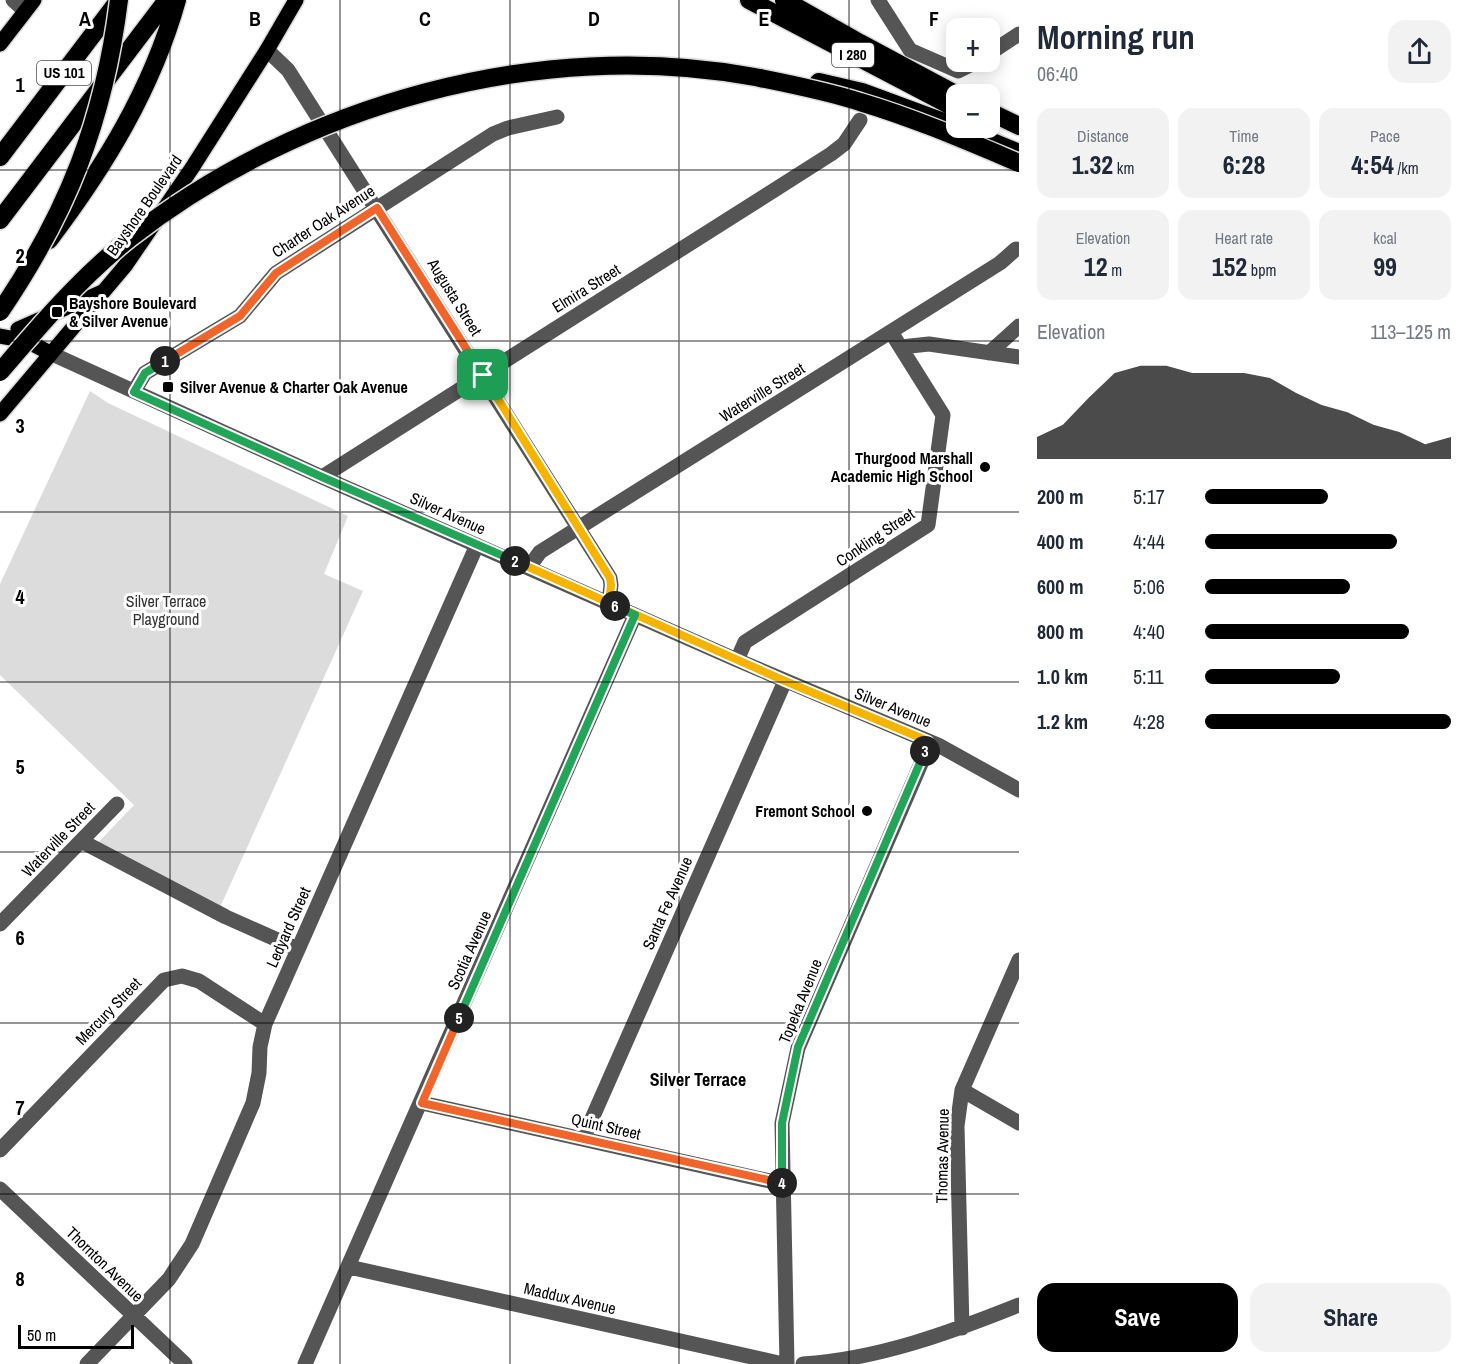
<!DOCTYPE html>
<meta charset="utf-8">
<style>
body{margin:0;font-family:"Archivo Narrow",sans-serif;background:#f2f2f3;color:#1f2937;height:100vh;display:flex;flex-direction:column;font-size:22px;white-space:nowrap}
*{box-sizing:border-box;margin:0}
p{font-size:20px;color:#747a83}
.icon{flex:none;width:33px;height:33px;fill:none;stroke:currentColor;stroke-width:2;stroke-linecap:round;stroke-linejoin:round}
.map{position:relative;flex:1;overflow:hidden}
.sheet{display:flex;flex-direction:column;background:#fff;width:450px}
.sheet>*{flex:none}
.tools{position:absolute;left:946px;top:18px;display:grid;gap:12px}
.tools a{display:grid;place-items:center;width:54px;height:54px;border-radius:12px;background:#fff;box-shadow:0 3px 15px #0003;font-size:30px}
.scale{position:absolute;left:18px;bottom:15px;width:116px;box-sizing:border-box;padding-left:6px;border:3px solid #000;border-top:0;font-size:16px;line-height:21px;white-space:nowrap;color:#000;-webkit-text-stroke:4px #fff;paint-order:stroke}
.pin{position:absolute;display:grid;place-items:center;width:51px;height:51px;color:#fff;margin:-26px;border-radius:12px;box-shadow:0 3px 9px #0006}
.km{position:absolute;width:30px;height:30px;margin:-15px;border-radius:50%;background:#222;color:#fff;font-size:16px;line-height:30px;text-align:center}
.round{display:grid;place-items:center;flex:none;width:63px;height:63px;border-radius:18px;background:#f2f2f3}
.headline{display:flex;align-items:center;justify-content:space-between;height:102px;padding:0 18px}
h1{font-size:33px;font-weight:800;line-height:45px}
.stats{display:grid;grid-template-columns:repeat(3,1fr);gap:9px;height:102px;padding:6px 18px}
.stats div{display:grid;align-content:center;border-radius:15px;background:#f2f2f3;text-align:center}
.stats b{font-size:26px;font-weight:800}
.stats small{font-size:16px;font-weight:400}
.stats p{font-size:16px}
.chart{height:168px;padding:12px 18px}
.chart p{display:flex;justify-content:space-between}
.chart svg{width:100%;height:108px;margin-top:6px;fill:#000;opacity:.7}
.button{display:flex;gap:12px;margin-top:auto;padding:12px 18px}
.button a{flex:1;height:69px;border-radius:18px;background:#000;color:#fff;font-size:24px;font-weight:800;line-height:69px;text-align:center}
.button a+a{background:#f2f2f3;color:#1f2937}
ul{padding:0 18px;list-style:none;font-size:20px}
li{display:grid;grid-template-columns:96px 72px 1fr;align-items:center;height:45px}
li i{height:15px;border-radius:8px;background:#000}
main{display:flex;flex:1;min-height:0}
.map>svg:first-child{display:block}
.green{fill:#dcdcdc}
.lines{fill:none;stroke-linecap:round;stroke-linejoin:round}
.major-casing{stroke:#dbdbdb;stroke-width:18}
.highway-casing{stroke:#dbdbdb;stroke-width:21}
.minor{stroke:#555;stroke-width:15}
.major{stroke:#000;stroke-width:15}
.highway{stroke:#000;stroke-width:18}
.highway-bridge-casing{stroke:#dbdbdb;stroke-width:21;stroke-linecap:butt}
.highway-bridge{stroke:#000;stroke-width:18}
.split-1-casing{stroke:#fff;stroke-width:12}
.split-2-casing{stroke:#fff;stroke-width:12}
.split-3-casing{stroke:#fff;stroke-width:12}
.split-4-casing{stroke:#fff;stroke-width:12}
.split-5-casing{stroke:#fff;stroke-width:12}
.split-6-casing{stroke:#fff;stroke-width:12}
.split-7-casing{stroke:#fff;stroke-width:12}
.split-1{stroke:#f0652b;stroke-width:8}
.split-2{stroke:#22a559;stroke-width:8}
.split-3{stroke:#f5b400;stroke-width:8}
.split-4{stroke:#22a559;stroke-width:8}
.split-5{stroke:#f0652b;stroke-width:8}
.split-6{stroke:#22a559;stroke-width:8}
.split-7{stroke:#f5b400;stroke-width:8}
.grid{fill:none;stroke:#000;stroke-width:1.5;stroke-opacity:0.55}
.poi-dot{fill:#000;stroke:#fff;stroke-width:2}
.labels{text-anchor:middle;stroke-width:6;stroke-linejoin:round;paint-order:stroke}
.shield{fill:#fff;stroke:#4c4c4c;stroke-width:1.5}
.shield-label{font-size:15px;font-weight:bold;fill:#000}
.street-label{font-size:16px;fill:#000;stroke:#fff}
.poi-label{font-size:16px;font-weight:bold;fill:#000;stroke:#fff;text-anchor:start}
.park-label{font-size:16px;fill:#333;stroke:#fff}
.neighbourhood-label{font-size:18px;font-weight:bold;fill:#000;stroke:#fff}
.grid-label{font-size:20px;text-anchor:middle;font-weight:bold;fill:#000;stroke:#fff;stroke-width:6;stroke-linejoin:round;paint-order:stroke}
</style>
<main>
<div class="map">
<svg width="1019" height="1364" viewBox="0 0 1019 1364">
<rect width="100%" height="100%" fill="#fff"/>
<!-- green -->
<path class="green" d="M90,391L108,403L348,516L324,574L363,591L217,914L91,850L134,805L0,675V584Z"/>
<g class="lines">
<defs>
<path id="major" d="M0,44L34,0
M18,329L102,292
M0,336L27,341L50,353
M0,414L125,266L192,168L267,50L296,0"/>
<path id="highway" d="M749,0L957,109
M784,0L860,43L957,95
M819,82L862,92L957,127
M990,112L1019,126
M958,128L1019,153
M0,157L119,0
M0,220L167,0
M49,240C105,166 152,89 177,0"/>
</defs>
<!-- major casing -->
<use href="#major" class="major-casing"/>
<!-- highway casing -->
<use href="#highway" class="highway-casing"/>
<!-- minor -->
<path class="minor" d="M13,0L25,11
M878,0L910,50L958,71L976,62
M267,50L288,70L610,578L611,585L609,603
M990,53L1019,34
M901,347L929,344L1019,357
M50,353L322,477L737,660L940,746L1019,790
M989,353L1019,326
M134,391L145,373L240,316L276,273L493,134L508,128L557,117
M322,477L831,154L844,144L860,120
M529,567L540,552L1000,263L1016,249
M737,660L745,642L928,525L943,415L891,332
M81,841L226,917L298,949
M0,924L117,804
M962,1090L1019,1123
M422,1103L783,1184
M583,1139L785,681
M0,1150L164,980L182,976L199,981L265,1024
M0,1189L185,1364
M349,1267L783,1364
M962,1328L957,1126L962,1090L1019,960
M87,1364L169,1279L192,1244L253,1103L259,1073L260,1047L265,1024L477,545
M305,1364L635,615
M787,1364L782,1123L798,1048L923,759L928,741
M803,1364C878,1359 949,1333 1019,1305"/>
<!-- major -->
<use href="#major" class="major"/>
<!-- highway -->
<use href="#highway" class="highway"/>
<defs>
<path id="highway-bridge" d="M0,312C68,212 104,120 119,0
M0,372C40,325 81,277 130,238C302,104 539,37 755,77C790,84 826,91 860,102C914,118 967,141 1019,163"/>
</defs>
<!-- highway-bridge casing -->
<use href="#highway-bridge" class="highway-bridge-casing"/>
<!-- highway-bridge -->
<use href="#highway-bridge" class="highway-bridge"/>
</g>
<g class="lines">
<defs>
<path id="split-1" d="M165,361L240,316L276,273L377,208L483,375"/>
<path id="split-2" d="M165,361L145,373L134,392L322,477L515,561"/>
<path id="split-3" d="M515,561L785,681L928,741L925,751"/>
<path id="split-4" d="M782,1183V1123L798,1047L925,751"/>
<path id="split-5" d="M459,1018L422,1103L782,1183"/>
<path id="split-6" d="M459,1018L635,615L615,606"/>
<path id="split-7" d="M483,375L610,578L611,585L609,603L615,606"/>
</defs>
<!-- split-1 casing -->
<use href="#split-1" class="split-1-casing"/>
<!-- split-2 casing -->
<use href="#split-2" class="split-2-casing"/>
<!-- split-3 casing -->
<use href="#split-3" class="split-3-casing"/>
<!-- split-4 casing -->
<use href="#split-4" class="split-4-casing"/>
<!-- split-5 casing -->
<use href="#split-5" class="split-5-casing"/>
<!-- split-6 casing -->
<use href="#split-6" class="split-6-casing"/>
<!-- split-7 casing -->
<use href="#split-7" class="split-7-casing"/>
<!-- split-1 -->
<use href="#split-1" class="split-1"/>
<!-- split-2 -->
<use href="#split-2" class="split-2"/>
<!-- split-3 -->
<use href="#split-3" class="split-3"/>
<!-- split-4 -->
<use href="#split-4" class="split-4"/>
<!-- split-5 -->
<use href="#split-5" class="split-5"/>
<!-- split-6 -->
<use href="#split-6" class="split-6"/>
<!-- split-7 -->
<use href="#split-7" class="split-7"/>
</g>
<!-- grid -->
<path class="grid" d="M170,0V1364M340,0V1364M510,0V1364M679,0V1364M849,0V1364M0,170H1019M0,341H1019M0,512H1019M0,682H1019M0,852H1019M0,1023H1019M0,1194H1019"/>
<!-- markers -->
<g class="poi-dot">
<rect x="51" y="306" width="12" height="12" rx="3"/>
<rect x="162" y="381" width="12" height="12" rx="3"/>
<circle cx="985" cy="467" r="6"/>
<circle cx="867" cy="811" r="6"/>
</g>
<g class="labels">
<!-- shield labels -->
<g class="shield">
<rect x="832" y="43" width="42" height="24" rx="4.5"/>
<rect x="37" y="61" width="54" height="24" rx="4.5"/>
</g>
<g class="shield-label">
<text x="853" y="60">I 280</text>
<text x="64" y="78">US 101</text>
</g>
<!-- street labels -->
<g class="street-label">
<text transform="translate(144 205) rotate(-55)" y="6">Bayshore Boulevard</text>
<text transform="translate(323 221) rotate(-33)" y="6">Charter Oak Avenue</text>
<text transform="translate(586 288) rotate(-32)" y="6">Elmira Street</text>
<text transform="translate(455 297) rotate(58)" y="6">Augusta Street</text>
<text transform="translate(762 392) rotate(-32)" y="6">Waterville Street</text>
<text transform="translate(448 513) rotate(24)" y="6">Silver Avenue</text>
<text transform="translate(875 537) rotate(-34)" y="6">Conkling Street</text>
<text transform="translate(893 707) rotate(22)" y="6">Silver Avenue</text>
<text transform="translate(58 839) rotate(-46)" y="6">Waterville Street</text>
<text transform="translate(667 903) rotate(-66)" y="6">Santa Fe Avenue</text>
<text transform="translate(288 927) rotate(-66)" y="6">Ledyard Street</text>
<text transform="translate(469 950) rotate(-66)" y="6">Scotia Avenue</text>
<text transform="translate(800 1001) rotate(-68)" y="6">Topeka Avenue</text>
<text transform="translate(108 1011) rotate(-46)" y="6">Mercury Street</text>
<text transform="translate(606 1126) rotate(13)" y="6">Quint Street</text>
<text transform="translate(942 1156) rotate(-89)" y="6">Thomas Avenue</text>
<text transform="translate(105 1264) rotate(44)" y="6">Thornton Avenue</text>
<text transform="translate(570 1298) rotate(13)" y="6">Maddux Avenue</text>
</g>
<!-- poi labels -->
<g class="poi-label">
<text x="69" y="309">Bayshore Boulevard<tspan x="69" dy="18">&amp; Silver Avenue</tspan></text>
<text x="180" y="393">Silver Avenue &amp; Charter Oak Avenue</text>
<text x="973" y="464" text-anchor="end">Thurgood Marshall<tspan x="973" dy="18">Academic High School</tspan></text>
<text x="855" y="817" text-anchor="end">Fremont School</text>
</g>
<!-- park labels -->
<g class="park-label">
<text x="166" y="607">Silver Terrace<tspan x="166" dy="18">Playground</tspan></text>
</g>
<!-- neighbourhood labels -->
<g class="neighbourhood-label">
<text x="698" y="1086">Silver Terrace</text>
</g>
</g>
<g class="grid-label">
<text x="85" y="26">A</text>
<text x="255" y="26">B</text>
<text x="425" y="26">C</text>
<text x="594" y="26">D</text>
<text x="764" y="26">E</text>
<text x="934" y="26">F</text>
<text x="20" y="92">1</text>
<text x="20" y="263">2</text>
<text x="20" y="433">3</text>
<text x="20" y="604">4</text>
<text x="20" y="774">5</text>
<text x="20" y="945">6</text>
<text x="20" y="1115">7</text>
<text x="20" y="1286">8</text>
</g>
</svg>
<div class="tools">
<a>+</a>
<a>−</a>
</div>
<div class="scale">50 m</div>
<div class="pin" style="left:483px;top:375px;background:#1e9e55"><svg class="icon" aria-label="arrive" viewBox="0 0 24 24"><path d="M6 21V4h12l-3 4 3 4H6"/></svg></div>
<b class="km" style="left:165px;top:361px">1</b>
<b class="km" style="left:515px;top:561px">2</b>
<b class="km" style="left:925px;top:751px">3</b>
<b class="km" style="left:782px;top:1183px">4</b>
<b class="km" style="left:459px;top:1018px">5</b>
<b class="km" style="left:615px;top:606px">6</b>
</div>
<section class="sheet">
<div class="headline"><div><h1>Morning run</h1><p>06:40</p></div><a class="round"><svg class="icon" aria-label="share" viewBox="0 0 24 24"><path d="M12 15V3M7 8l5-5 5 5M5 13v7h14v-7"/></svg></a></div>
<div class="stats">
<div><p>Distance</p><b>1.32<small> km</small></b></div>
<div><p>Time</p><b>6:28</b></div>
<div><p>Pace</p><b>4:54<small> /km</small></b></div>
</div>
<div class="stats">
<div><p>Elevation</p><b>12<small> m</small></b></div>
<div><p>Heart rate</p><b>152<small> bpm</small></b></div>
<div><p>kcal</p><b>99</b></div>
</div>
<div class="chart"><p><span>Elevation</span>113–125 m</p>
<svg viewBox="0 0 160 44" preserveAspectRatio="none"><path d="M0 44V35L10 30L20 19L30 9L40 6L50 6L60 9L70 9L80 9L90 11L100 17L110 22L120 25L130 30L140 33L150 38L160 35V44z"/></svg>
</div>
<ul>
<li><b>200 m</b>5:17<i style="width:50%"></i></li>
<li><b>400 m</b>4:44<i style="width:78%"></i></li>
<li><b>600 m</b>5:06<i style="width:59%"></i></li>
<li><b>800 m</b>4:40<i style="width:83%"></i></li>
<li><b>1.0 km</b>5:11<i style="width:55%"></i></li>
<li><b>1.2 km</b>4:28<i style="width:100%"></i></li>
</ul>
<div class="button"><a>Save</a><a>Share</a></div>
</section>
</main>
